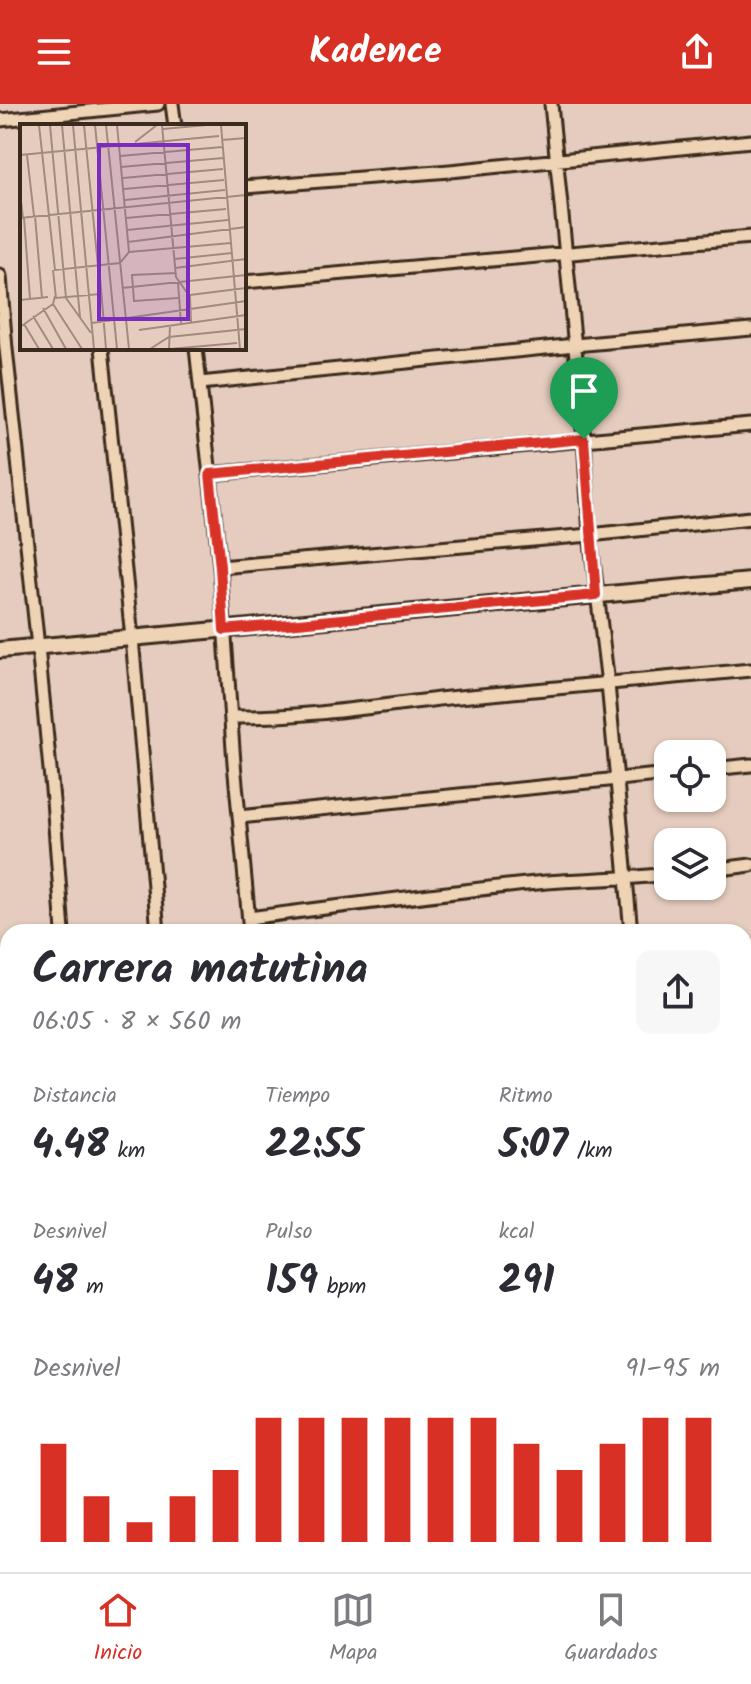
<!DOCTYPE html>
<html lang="es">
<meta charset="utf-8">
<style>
body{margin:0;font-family:Kalam,sans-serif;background:#f7f7f7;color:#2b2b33;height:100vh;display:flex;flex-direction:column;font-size:30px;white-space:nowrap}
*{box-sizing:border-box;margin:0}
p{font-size:26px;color:#7c7c81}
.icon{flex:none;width:44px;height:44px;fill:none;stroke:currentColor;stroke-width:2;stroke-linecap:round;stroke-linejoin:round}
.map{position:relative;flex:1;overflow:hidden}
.side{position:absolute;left:0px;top:820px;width:752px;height:648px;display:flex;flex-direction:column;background:#fff;border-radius:24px 24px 0 0;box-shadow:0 2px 6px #0004}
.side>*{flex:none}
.fabs{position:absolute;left:654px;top:636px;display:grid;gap:16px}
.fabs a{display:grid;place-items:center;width:72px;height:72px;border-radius:16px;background:#fff;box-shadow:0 2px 6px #0004;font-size:40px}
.pin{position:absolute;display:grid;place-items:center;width:68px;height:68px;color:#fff;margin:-82px -34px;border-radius:50% 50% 50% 0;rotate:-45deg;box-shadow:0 0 8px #0007}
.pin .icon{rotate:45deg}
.round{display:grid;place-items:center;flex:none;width:84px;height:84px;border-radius:16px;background:#f7f7f7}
.summary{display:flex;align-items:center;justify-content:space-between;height:136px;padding:0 32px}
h1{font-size:44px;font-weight:700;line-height:60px}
.metrics{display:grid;grid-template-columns:repeat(3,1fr);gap:12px;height:136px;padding:8px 32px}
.metrics div{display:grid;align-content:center}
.metrics b{font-size:40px;font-weight:700}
.metrics small{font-size:22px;font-weight:400}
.metrics p{font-size:22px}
.chart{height:224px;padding:16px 32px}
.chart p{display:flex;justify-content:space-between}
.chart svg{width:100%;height:144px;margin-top:8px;stroke:#d93025;stroke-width:6}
header{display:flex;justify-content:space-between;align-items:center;height:104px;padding:0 32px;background:#d93025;color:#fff;font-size:36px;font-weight:700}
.tabs{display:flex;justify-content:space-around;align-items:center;height:112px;border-top:2px solid #e1e1e2;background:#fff;font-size:22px;color:#7c7c81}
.tabs a{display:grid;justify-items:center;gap:4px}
.tabs .on{color:#d93025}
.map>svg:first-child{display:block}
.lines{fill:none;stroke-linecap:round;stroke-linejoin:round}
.minor-casing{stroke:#3b2a1e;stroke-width:17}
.tertiary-casing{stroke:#3b2a1e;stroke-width:20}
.path{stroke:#3b2a1e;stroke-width:2;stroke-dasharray:2 6;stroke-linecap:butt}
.minor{stroke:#eed3b5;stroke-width:11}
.tertiary{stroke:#eed3b5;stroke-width:14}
.route-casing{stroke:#fff;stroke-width:16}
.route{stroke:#d93025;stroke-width:10}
.inset-road{fill:none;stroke:#a18b7e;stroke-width:2}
.view{fill:#7b2cbf;fill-opacity:0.15;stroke:#7b2cbf;stroke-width:4}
.inset-edge{fill:none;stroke:#3b2a1e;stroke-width:4}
</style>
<header><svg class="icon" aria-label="menu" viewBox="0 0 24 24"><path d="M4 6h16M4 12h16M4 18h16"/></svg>Kadence<svg class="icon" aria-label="share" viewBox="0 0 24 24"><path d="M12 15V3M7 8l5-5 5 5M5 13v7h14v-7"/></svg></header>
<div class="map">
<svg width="751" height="1468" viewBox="0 0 751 1468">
<rect width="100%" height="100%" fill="#e5ccbe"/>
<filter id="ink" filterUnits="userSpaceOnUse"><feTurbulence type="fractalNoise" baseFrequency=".0125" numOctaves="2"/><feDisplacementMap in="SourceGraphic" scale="16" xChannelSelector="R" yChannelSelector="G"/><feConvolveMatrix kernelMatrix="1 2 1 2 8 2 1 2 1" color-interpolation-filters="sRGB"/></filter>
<g filter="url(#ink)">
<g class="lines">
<defs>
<path id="minor" d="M172,0L175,22
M551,0L584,335L590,431L608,580L631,828
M0,16L158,0
M244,83L450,67L751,37
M0,172L6,245L38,543L53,696L63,828
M244,178L751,133
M102,244L132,534L158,828
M196,244L220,463L234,659L250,828
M200,279L575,241L751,225
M210,370L751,321
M220,463L590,431L751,414
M231,613C303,614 376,602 448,594C549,584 650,576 751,566
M712,665L751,661
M239,713L668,670
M712,766L751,761
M249,814C348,801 447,788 546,778C587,775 627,775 668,770
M744,859L751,858
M744,948H751
M0,1016L8,1015
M744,1022H751
M0,1127L8,1231
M744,1158L751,1183
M744,1222L751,1236
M0,1260H8
M744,1397L751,1396
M38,1460V1468
M139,1460L140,1468
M216,1460L217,1468
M686,1460L687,1468
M243,1468L287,1460"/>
<path id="tertiary" d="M0,546L751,477"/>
</defs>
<!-- minor casing -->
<use href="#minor" class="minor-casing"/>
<!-- tertiary casing -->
<use href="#tertiary" class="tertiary-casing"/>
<!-- path -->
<path class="path" d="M744,1287L751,1286
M744,1304L751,1297
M744,1352L751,1357"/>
<!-- minor -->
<use href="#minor" class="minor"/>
<!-- tertiary -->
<use href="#tertiary" class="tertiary"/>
</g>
</g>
<g class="lines" filter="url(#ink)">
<defs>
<path id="route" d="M584,335L596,491L224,526L220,463L210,370Z"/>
</defs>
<!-- route casing -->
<use href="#route" class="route-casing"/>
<!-- route -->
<use href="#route" class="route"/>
</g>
<!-- overview -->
<g transform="translate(20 20)">
<rect width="226" height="226" fill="#e5ccbe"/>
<path class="inset-road" d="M19,1L35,146L100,139L109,128L97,1M30,1L46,174L71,209M42,1L60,193M53,1L74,225M64,1L78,142M75,1L97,225M86,1L109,225M142,1L156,153L170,173L171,198M201,1L220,225M143,5L187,1M202,16L226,14M115,18L137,1M0,31L199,12M7,31L14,92M100,32L202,23M101,43L203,34M103,54L203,45M104,65L204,56M0,69L3,93M105,76L205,66M15,92L22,174M0,94L226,71M4,94L10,175M106,94L206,85M107,106L208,96M108,118L226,103M109,128L211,119M155,135L212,129M79,141L86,225M155,144L226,135M33,146L36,174L80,170M156,149L112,151L114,177L158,174M158,159L161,199M102,164L226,151M170,171L226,164M0,176L28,173M33,180L62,225M23,184L46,225M13,192L33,225M72,199L226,177M4,200L19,225M0,203L33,180L35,172M119,206L226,191M130,225L149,213L226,205M149,225L150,201M150,225L217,219"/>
<path class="view" d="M79,21H168V195H79Z"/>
<rect width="226" height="226" class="inset-edge"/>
</g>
</svg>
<div class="fabs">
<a><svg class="icon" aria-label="locate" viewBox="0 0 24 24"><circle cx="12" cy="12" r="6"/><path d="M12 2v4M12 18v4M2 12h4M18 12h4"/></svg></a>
<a><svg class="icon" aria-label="layers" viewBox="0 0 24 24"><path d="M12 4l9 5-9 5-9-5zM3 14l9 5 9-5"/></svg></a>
</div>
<div class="pin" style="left:584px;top:335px;background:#1e9e55"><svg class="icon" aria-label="arrive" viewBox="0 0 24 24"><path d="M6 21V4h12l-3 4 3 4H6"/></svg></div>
<section class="side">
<div class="summary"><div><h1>Carrera matutina</h1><p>06:05 · 8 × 560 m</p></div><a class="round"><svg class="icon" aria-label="share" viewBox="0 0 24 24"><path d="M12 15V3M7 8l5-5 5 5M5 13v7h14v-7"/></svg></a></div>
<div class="metrics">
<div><p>Distancia</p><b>4.48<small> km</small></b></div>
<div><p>Tiempo</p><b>22:55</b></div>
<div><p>Ritmo</p><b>5:07<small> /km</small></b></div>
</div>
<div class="metrics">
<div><p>Desnivel</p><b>48<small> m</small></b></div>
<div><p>Pulso</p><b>159<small> bpm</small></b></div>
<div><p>kcal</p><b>291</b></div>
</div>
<div class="chart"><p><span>Desnivel</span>91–95 m</p>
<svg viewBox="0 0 160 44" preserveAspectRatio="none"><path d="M5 44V14M15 44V30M25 44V38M35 44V30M45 44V22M55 44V6M65 44V6M75 44V6M85 44V6M95 44V6M105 44V6M115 44V14M125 44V22M135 44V14M145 44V6M155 44V6"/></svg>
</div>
</section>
</div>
<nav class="tabs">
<a class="on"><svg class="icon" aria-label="home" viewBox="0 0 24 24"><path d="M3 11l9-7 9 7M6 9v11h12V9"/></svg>Inicio</a>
<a><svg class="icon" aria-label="map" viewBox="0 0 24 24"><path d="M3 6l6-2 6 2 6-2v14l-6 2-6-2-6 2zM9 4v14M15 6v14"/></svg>Mapa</a>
<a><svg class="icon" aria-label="saved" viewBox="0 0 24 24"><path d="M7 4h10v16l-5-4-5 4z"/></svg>Guardados</a>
</nav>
